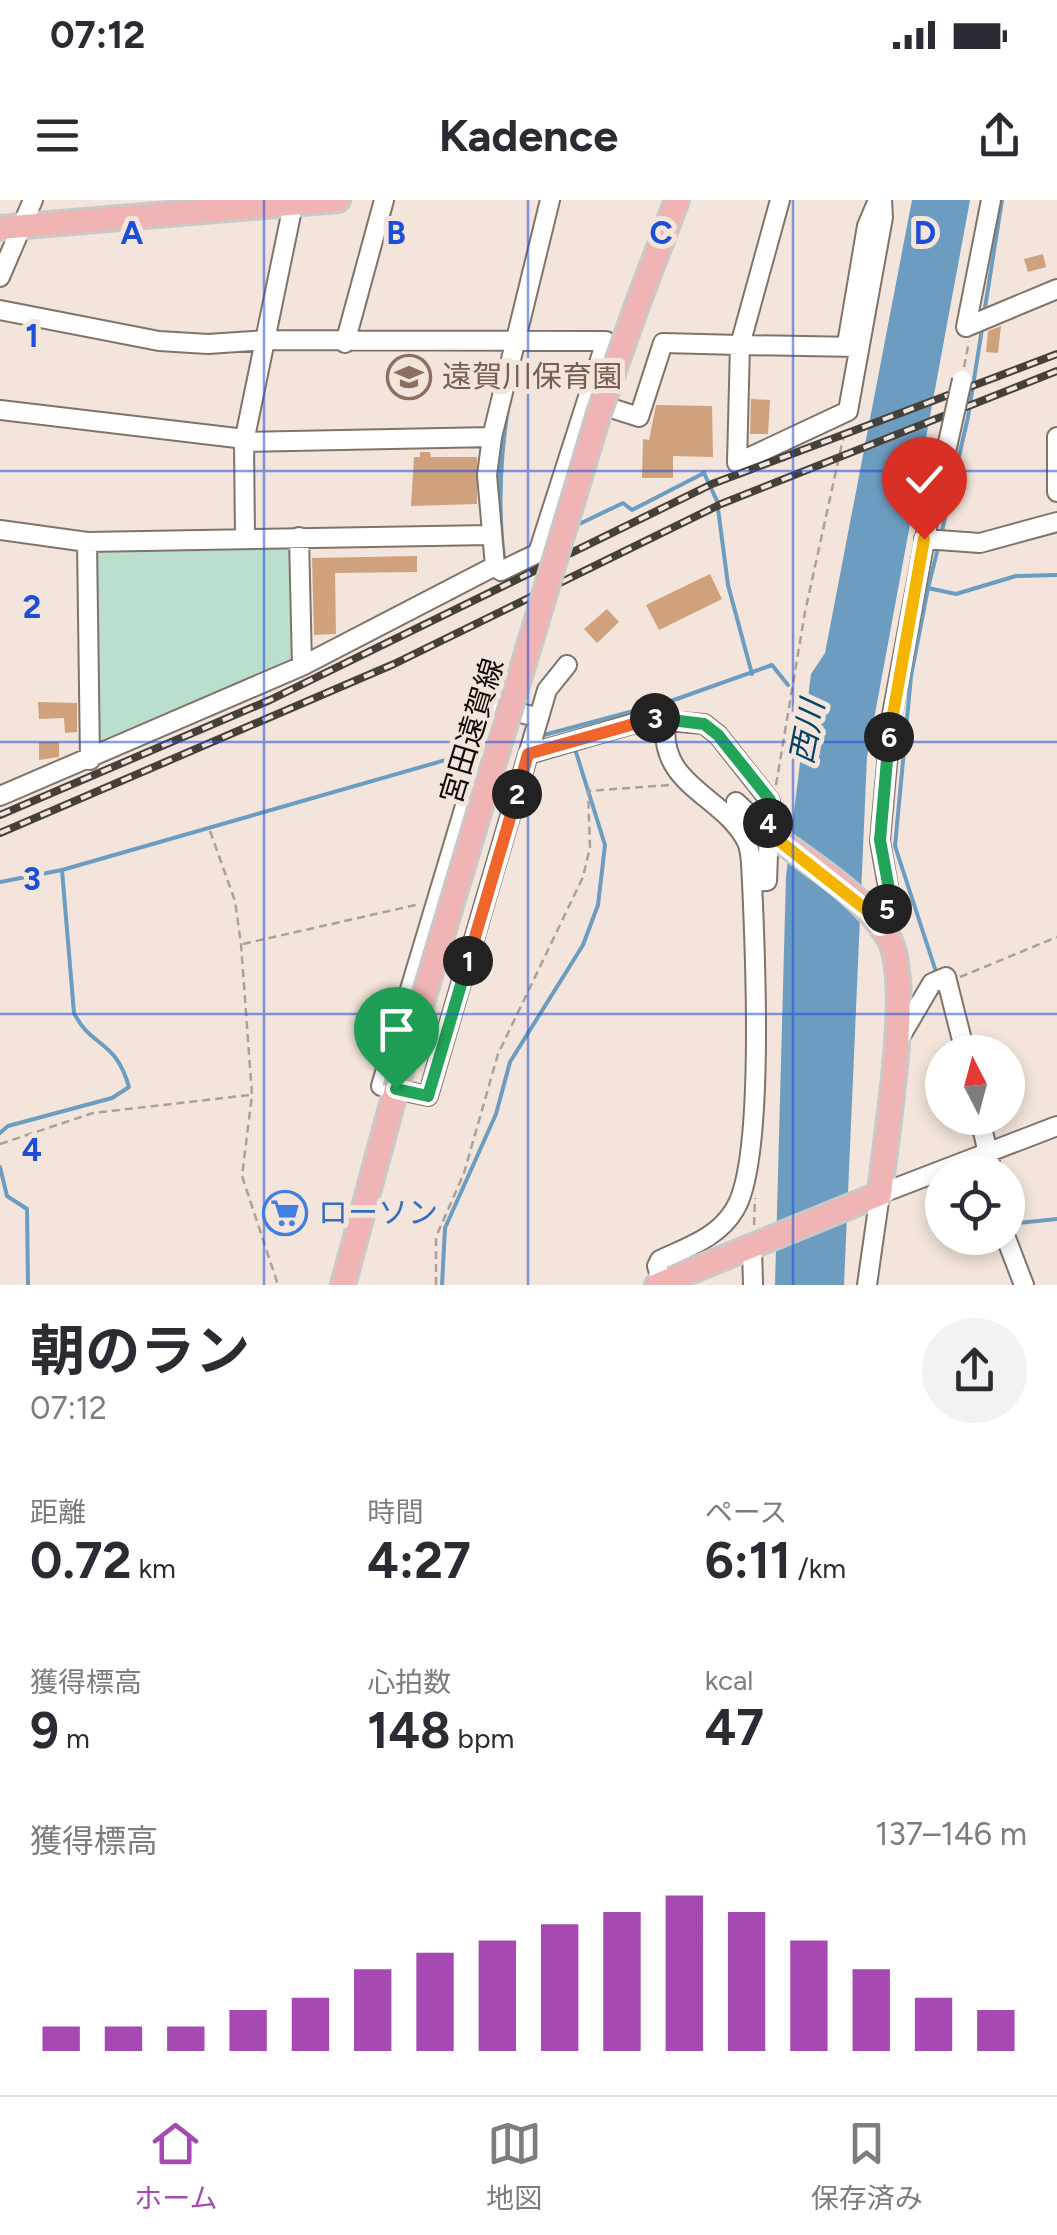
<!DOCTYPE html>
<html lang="ja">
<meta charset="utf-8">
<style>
body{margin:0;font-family:Figtree,"Noto Sans JP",sans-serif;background:#f2f2f3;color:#2b2b33;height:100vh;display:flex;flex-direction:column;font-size:38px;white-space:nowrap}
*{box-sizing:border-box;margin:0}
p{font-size:32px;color:#7c7c81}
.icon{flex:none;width:55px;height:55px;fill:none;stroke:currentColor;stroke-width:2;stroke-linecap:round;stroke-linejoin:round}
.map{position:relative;height:1085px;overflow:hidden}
.panel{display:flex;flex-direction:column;background:#fff;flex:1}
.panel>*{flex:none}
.needle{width:65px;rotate:354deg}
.tools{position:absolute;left:925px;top:835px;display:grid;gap:20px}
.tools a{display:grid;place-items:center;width:100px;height:100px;border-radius:50%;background:#fff;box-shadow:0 5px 15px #0003;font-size:50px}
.pin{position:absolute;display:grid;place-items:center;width:85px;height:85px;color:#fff;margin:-102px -42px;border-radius:50% 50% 50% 0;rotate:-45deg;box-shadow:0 0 10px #0007}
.pin .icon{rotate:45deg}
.km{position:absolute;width:50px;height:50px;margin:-25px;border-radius:50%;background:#222;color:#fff;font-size:28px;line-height:50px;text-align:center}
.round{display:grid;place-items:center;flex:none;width:105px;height:105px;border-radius:52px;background:#f2f2f3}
.overview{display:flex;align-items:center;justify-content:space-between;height:170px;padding:0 30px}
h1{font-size:55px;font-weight:700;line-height:75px}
.figures{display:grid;grid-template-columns:repeat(3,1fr);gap:15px;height:170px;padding:10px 30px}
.figures div{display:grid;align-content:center}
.figures b{font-size:50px;font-weight:700}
.figures small{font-size:28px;font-weight:400}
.figures p{font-size:28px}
.chart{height:280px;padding:20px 30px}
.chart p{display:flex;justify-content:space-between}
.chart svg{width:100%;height:180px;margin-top:10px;stroke:#a749b2;stroke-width:6}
.status{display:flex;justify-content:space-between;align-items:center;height:70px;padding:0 50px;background:#fff;direction:ltr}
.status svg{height:28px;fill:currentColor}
header{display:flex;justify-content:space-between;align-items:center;height:130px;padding:0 30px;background:#fff;font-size:45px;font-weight:700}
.menu{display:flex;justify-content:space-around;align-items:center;height:140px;border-top:2px solid #e1e1e2;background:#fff;font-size:28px;color:#7c7c81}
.menu a{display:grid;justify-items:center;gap:5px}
.menu .current{color:#a749b2}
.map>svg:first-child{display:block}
.green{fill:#badfcd}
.water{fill:#6c9dc0}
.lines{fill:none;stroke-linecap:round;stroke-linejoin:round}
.stream{stroke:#6c9dc0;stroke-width:4}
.building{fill:#cfa17c}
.minor-casing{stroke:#80736a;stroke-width:22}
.major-casing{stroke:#cac9c8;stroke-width:28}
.path{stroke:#aca199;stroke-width:2.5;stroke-dasharray:8 5;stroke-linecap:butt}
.minor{stroke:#fff;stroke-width:18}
.major{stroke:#efb4b3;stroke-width:22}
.rail-casing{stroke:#46403a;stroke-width:8}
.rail{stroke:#f3e5db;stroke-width:4;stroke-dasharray:11;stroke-linecap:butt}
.minor-bridge-casing{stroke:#80736a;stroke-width:22;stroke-linecap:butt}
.major-bridge-casing{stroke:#cac9c8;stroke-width:28;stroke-linecap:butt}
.minor-bridge{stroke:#fff;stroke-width:18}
.major-bridge{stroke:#efb4b3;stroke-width:22}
.split-1-casing{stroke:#fff;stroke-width:20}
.split-2-casing{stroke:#fff;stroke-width:20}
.split-3-casing{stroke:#fff;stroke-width:20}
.split-4-casing{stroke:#fff;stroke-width:20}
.split-5-casing{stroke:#fff;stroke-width:20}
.split-6-casing{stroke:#fff;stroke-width:20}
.split-7-casing{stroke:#fff;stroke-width:20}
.split-1{stroke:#22a559;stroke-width:12}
.split-2{stroke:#f0652b;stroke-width:12}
.split-3{stroke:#f0652b;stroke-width:12}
.split-4{stroke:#22a559;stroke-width:12}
.split-5{stroke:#f5b400;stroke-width:12}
.split-6{stroke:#22a559;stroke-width:12}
.split-7{stroke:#f5b400;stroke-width:12}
.grid{fill:none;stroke:#1d4ed8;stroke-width:2.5;stroke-opacity:0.55}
.labels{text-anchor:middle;stroke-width:10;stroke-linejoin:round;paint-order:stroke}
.education-label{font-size:30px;fill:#785e54;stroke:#f3e5db;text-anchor:start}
.street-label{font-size:30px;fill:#0f0b07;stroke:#f3e5db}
.shop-label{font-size:30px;fill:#366cbe;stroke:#f3e5db;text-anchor:start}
.water-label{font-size:32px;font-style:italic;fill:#024366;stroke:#f3e5db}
.grid-label{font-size:32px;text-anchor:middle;font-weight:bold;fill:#1d4ed8;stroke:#f3e5db;stroke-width:10;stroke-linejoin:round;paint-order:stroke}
</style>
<div class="status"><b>07:12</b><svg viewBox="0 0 49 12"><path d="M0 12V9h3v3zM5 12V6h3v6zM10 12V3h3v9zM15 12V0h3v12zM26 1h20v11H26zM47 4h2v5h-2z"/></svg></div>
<header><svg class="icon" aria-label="menu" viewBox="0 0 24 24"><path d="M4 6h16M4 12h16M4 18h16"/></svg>Kadence<svg class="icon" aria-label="share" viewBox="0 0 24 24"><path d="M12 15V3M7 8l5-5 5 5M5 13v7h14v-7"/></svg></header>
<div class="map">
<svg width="1057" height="1085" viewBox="0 0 1057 1085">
<rect width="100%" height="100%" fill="#f3e5db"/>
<!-- green -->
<path class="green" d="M289,345L294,458L99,541L97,348Z"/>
<!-- water -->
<path class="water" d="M552,0H560C528,116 491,236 506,357L498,361L496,245Z
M912,0H970L867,557L844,1085H775L786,676L811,474L825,453Z"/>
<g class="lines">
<!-- stream -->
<path class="stream" d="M984,114L1002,0
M573,327L623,303L632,310L704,273L717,301L728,385L752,474
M941,335L968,217L982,129
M928,388L939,344
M449,400L489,378
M544,535L671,501L772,465L788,485
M0,682L62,670L470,553
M937,775L895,646L911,476L928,388L956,394L1016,376L1057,375
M971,918L974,935
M0,933L8,926L112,898L129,887C115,838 91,848 74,813L62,670
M0,967L7,996L27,1009L28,1085
M980,969L981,972
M1008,1024L1057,1019
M442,1085L445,1028L496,914L510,862L583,745L598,705L605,645L575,549"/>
</g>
<!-- building -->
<path class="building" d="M1043,54L1046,67L1028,72L1024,59Z
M1001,126L998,153L986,152L988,131Z
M751,199L770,200L768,234H750Z
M656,205L712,206L713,257L673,256V278H642L643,239L649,240Z
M420,252H430L431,257H477V304L411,306L414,257H420Z
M417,356V372L335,373L336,434L314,435L312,358Z
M710,374L722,399L659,430L646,405Z
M607,409L619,422L597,443L584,429Z
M38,502L77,503V532L65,533L64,518L39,519Z
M39,542H59V557L39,560Z"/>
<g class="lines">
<defs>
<path id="minor" d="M0,77L33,0
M0,110L159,141L208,144L266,140L606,141L538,353L501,371L495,366
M966,127L991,0
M966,127L1057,89
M848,138L867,26L878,0
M345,143L384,0
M858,147L740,145L737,263L848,211L883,17L882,0
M592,202L639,217L663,143L740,145L780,0
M0,210L245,239
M1057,237V292
M244,242L492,237
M0,330L87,342L490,335
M299,337L302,466
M245,338L244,242L294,0
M924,339L980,343L1057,322
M87,342L90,560
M539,518L495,506L381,886L428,896L547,490L567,465
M666,521L704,524L718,535L770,601L767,681L752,682C751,670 752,653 747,642C724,595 657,586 666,521Z
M529,554L653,518L666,521
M0,596L302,466L495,366L487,275L492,237L550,0
M736,602L767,631
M880,726L890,698L880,641L891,520L938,270
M899,839L932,783L946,777L965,852
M980,918L992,972
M1006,1038L1024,1085
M752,1047L753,1085
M662,1083L657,1066L660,1060C688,1047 719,1037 735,1009C765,960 755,747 752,682
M867,1085L880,994L1057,926"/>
<path id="major" d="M0,28L338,0
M636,108L677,0
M343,1085L396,889
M657,1085L880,994C885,939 914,779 888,737C862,693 807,662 767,631"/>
</defs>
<!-- minor casing -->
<use href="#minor" class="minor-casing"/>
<!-- major casing -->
<use href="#major" class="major-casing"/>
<!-- path -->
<path class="path" d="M964,167L969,141
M776,585L805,412L845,230
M210,631L235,701L241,744L252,895L242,976L278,1085
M243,744L420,704
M960,777L1057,737
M0,944L93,913L250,895
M754,1025L755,998
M436,1085V1037L464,973L498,854L583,677L590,647L588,591L670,585"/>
<!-- minor -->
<use href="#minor" class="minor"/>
<!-- major -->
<use href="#major" class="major"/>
<defs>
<path id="rail" d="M0,615L270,500L712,284L1057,154
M0,633L394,464L721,304L1057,171"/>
</defs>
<!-- rail casing -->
<use href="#rail" class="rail-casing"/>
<!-- rail -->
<use href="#rail" class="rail"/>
<defs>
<path id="minor-bridge" d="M945,256L962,180"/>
<path id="major-bridge" d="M396,889L599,213L636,108"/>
</defs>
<!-- minor-bridge casing -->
<use href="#minor-bridge" class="minor-bridge-casing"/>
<!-- major-bridge casing -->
<use href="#major-bridge" class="major-bridge-casing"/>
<!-- minor-bridge -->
<use href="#minor-bridge" class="minor-bridge"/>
<!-- major-bridge -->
<use href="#major-bridge" class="major-bridge"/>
</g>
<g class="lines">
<defs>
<path id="split-1" d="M396,889L428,896L468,761"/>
<path id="split-2" d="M468,761L517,594"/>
<path id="split-3" d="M517,594L528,554L655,518"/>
<path id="split-4" d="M655,518L704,524L718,535L770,600L768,623"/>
<path id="split-5" d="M768,623V632L869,712L880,726L887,709"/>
<path id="split-6" d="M887,709L889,689L880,640L889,537"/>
<path id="split-7" d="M889,537L924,339"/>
</defs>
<!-- split-1 casing -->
<use href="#split-1" class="split-1-casing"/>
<!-- split-2 casing -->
<use href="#split-2" class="split-2-casing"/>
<!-- split-3 casing -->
<use href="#split-3" class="split-3-casing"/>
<!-- split-4 casing -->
<use href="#split-4" class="split-4-casing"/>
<!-- split-5 casing -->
<use href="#split-5" class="split-5-casing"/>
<!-- split-6 casing -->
<use href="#split-6" class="split-6-casing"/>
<!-- split-7 casing -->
<use href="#split-7" class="split-7-casing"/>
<!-- split-1 -->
<use href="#split-1" class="split-1"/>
<!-- split-2 -->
<use href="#split-2" class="split-2"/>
<!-- split-3 -->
<use href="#split-3" class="split-3"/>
<!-- split-4 -->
<use href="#split-4" class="split-4"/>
<!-- split-5 -->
<use href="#split-5" class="split-5"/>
<!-- split-6 -->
<use href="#split-6" class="split-6"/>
<!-- split-7 -->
<use href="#split-7" class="split-7"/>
</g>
<!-- grid -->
<path class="grid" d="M264,0V1085M528,0V1085M793,0V1085M0,271H1057M0,542H1057M0,814H1057"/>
<!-- icons -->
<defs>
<symbol id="school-ring" viewBox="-11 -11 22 22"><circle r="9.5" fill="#f3e5db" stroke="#8d6e63" stroke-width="1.5"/><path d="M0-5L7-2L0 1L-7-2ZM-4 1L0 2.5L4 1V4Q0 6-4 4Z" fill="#8d6e63"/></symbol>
<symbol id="supermarket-ring" viewBox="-11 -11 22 22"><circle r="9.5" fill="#f3e5db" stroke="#3f7fe0" stroke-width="1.5"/><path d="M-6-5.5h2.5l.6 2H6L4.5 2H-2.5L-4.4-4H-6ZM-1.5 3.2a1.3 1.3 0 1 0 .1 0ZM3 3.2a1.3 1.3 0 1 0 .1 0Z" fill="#3f7fe0"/></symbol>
</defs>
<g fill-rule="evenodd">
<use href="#school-ring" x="384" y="152" width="50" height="50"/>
<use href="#supermarket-ring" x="260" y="988" width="50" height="50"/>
</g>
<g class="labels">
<!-- education labels -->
<g class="education-label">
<text x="442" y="187">遠賀川保育園</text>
</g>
<!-- street labels -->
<g class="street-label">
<text transform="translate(472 531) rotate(-73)" y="10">宮田遠賀線</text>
</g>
<!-- shop labels -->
<g class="shop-label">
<text x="318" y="1023">ローソン</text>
</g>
<!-- water labels -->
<g class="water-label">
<text transform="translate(807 532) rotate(-79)" y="11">西川</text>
</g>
</g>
<g class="grid-label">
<text x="132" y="44">A</text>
<text x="396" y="44">B</text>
<text x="661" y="44">C</text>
<text x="925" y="44">D</text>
<text x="32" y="147">1</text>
<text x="32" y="418">2</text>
<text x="32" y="690">3</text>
<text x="32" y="961">4</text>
</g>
</svg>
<div class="tools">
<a><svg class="needle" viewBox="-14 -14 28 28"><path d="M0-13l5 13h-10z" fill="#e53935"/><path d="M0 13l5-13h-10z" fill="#7c7c81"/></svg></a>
<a><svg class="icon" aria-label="locate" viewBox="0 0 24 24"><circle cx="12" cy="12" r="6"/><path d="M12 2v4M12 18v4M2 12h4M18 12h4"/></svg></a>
</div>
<div class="pin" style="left:396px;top:889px;background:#1e9e55"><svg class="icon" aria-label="arrive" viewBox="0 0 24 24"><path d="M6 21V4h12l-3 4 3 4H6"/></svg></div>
<div class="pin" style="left:924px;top:339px;background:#d93025"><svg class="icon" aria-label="check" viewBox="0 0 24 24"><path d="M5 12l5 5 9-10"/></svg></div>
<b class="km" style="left:468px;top:761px">1</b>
<b class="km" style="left:517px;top:594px">2</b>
<b class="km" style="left:655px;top:518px">3</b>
<b class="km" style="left:768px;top:623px">4</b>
<b class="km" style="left:887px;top:709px">5</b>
<b class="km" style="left:889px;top:537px">6</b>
</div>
<section class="panel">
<div class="overview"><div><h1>朝のラン</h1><p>07:12</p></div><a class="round"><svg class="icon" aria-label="share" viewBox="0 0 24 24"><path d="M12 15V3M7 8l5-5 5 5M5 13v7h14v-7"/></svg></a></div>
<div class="figures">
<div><p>距離</p><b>0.72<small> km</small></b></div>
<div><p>時間</p><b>4:27</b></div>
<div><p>ペース</p><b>6:11<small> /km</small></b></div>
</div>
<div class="figures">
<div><p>獲得標高</p><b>9<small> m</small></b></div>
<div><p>心拍数</p><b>148<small> bpm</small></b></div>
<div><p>kcal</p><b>47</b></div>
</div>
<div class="chart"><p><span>獲得標高</span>137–146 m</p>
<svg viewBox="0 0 160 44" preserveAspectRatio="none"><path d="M5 44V38M15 44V38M25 44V38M35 44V34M45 44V31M55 44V24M65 44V20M75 44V17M85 44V13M95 44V10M105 44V6M115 44V10M125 44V17M135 44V24M145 44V31M155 44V34"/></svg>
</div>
</section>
<nav class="menu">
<a class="current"><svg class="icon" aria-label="home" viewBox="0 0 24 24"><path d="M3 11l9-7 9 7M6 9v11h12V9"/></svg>ホーム</a>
<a><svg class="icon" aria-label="map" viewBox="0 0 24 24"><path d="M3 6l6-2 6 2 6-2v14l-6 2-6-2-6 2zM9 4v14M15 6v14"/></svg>地図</a>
<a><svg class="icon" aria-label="saved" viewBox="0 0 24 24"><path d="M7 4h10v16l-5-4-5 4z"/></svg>保存済み</a>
</nav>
